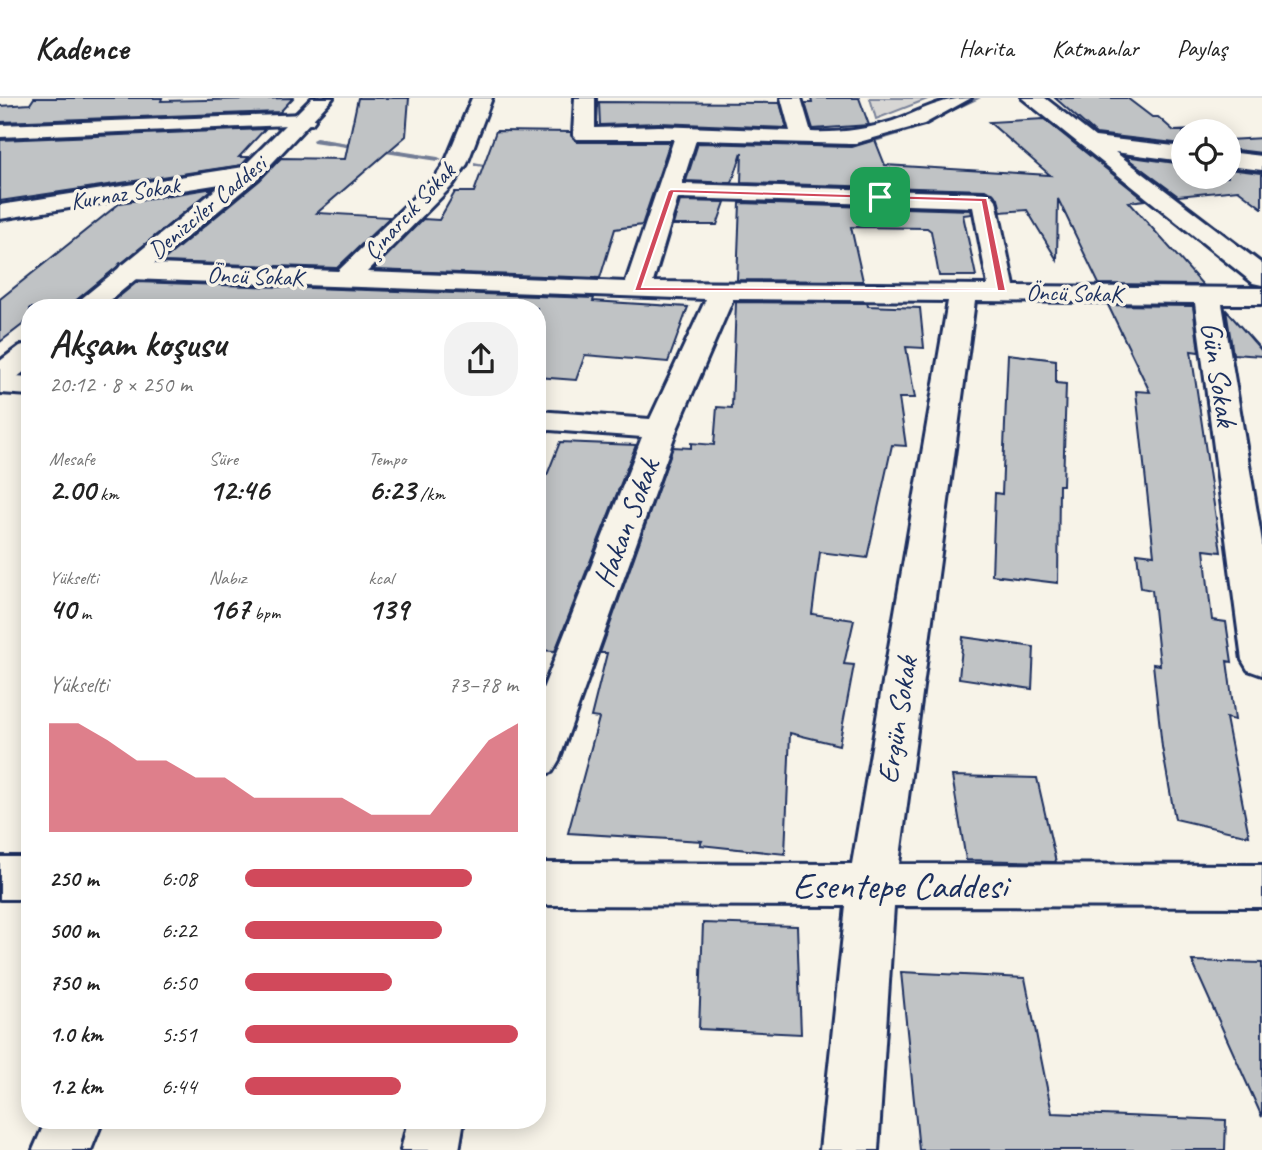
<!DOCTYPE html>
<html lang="tr">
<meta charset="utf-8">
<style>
body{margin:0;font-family:Caveat,sans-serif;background:#f2f2f2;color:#222;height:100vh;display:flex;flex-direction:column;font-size:26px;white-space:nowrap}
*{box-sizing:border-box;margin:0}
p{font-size:23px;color:#767676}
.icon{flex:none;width:38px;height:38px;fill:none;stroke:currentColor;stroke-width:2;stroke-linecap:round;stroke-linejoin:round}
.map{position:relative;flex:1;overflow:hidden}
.side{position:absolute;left:21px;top:201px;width:525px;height:830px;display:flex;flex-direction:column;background:#fff;border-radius:28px;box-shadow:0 4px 18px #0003}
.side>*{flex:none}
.controls{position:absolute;left:1171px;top:21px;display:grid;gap:14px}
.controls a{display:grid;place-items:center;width:70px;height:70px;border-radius:50%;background:#fff;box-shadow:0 4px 18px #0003;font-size:35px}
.pin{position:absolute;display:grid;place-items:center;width:60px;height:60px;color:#fff;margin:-30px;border-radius:14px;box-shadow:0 4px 10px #0006}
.round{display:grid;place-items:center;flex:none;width:74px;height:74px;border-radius:28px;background:#f2f2f2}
.summary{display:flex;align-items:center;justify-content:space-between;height:119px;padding:0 28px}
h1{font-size:38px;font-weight:600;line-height:52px}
.stats{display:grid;grid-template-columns:repeat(3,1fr);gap:10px;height:119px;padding:7px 28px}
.stats div{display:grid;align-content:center}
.stats b{font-size:30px;font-weight:600}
.stats small{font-size:19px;font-weight:400}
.stats p{font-size:19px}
.chart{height:196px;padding:14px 28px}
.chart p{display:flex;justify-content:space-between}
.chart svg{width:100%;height:126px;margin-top:7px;fill:#d1495b;opacity:.7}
ul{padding:0 28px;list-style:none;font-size:23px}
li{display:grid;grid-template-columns:112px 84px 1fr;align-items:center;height:52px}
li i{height:18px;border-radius:9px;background:#d1495b}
header{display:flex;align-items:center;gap:42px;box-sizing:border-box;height:98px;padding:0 35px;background:#fff;border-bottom:2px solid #e0e0e0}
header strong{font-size:33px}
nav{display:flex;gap:38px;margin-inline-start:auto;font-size:24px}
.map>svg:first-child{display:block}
.green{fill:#d7d6d4;stroke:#798299;stroke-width:2}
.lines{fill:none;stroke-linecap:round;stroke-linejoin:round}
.stream{fill:#727c95;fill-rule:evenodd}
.building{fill:#c0c3c5;stroke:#1b2f5e;stroke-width:2}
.minor-casing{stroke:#1b2f5e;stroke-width:6}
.major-casing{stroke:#1b2f5e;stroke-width:6}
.minor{fill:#f7f3e8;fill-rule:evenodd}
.major{fill:#f7f3e8;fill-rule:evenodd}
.route{fill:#d1495b;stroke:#fff;stroke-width:2;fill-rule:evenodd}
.labels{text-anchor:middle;stroke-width:7;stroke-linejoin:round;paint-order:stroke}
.far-street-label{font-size:24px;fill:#1b2f5e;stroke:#f7f3e8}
.street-label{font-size:30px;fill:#1b2f5e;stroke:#f7f3e8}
.near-street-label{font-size:37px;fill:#1b2f5e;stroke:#f7f3e8}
</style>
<header>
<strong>Kadence</strong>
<nav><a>Harita</a><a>Katmanlar</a><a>Paylaş</a></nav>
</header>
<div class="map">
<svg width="1262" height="1052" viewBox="0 0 1262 1052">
<rect width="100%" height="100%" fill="#f7f3e8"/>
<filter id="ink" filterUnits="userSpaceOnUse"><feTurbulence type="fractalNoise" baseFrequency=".0143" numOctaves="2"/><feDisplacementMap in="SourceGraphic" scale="14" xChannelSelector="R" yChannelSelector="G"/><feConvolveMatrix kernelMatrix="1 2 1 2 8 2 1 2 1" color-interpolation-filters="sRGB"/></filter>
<g filter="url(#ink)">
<!-- green -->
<path class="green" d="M870,0H930L876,21Z"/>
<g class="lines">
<!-- stream -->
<path class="stream" d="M971,0H981L912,33L862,48L711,44L707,42L711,40L861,44L906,29Z
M139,29H245L249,31L245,33H139L100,44L96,42Z
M316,40L438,59L442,61L438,63L313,44L312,42Z
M474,64L505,70L501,72L477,68H474Z"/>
</g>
<!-- building -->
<path class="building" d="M34,0H162L161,3L293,0L280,14L0,24V8L30,6Z
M358,0H409L406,38L317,115L390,119L337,170L161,164L260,82L281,60L345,61Z
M811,0H859L869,27L813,31L805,5H812Z
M1055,0H1127L1152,19H1158L1174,33L1194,32L1196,33H1183V46L1096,36Z
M599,4L780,5L787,30L659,25L600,27Z
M1044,21L1145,102L1129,104L1203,187L1099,186L1058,101L1057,162L1027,112L1001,114L998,100L985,92L741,85L742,54L732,85L686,83L698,45L852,49L875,42L885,67L1050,77L989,24Z
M265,31L239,59H249L242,67L0,103V42Z
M496,33L571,34L577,44H670L642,127L615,131L600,180L373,172L423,121L439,122L455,94H474Z
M1262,40V55L1228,51V42Z
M1124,58L1183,66V79H1228V71L1262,75V110L1238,92L1178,98Z
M214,90L67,210H30V221L0,244V201L120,105Z
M680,103L725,104L717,127H673Z
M740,105L971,112L972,116L963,117L976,178H939L931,133L927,130L851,129L863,183L737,182Z
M137,184L594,200L593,203L688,209L668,264L585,257L576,282L537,279V210H105Z
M736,204L867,205L868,208L920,210L924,250L906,249L915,300H899L906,348L892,347L867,460L820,454L812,516L854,522L844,566L854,567L839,647L790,635L785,756L700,747L702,743L568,735L599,620L591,619L607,555H600L673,349L691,350V345L714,347L717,309L732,310Z
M1108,207L1193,208L1199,254L1191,253L1221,454L1204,452L1212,522L1226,524L1232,564L1227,563L1235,622L1226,620L1249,738L1175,721L1162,649L1153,566L1160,567L1152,492L1141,490L1137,455L1154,457L1136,293L1150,294Z
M1226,212L1262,253V258L1233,256Z
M1008,256L1056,262V285L1066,286L1063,387H1059L1058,485L992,477L995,395L1002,396Z
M560,344L636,347L555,553L537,552V377H547Z
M963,539L1034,549L1032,591L959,580Z
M952,678L1037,680L1056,764L966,762Z
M703,825L797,828L801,936L699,931Z
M1192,863L1262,865V1019Z
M901,874L1025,880L1052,1015L1226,1022L1225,1052H919Z"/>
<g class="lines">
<defs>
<path id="minor" d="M472,0H492L467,66L452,88L367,174L626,184L674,41H577L573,37L575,0H595V30L659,28L790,33L781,0H801L811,34C839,35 865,32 893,23C922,13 940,0 971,0L924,26L852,46L696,42L682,86L984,95L992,97L996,102L1014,188L1262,190V206H1222L1262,444V577L1248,572L1242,562L1195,205L975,203L899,766L1262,767V809L894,808L878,1052H820L846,808L537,807V765L852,766L948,203L733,201L677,331L559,662L552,674L537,679V606L642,339L537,331V313L650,321L706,201L130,181L121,179L117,173L121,167L130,165L338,173L436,78L445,65ZM678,100L973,109L988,187L653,184Z
M1022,0H1045L1095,39L1183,49V63L1115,54L1262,166V187L1253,185Z
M305,16L312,18L315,22L312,26L0,39V27Z
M1228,54L1262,58V72L1228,68Z
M250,68L261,75L258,80L0,121V107Z
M0,277L30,279V297L0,295Z
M0,759H30V801H0Z
M46,1022H103L91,1052H33Z
M408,1022H464L459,1052H401Z"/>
<path id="major" d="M312,0H333L258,80L101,210H70L242,70Z
M30,245V269L11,284L0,287V263L20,248Z"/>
</defs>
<!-- minor casing -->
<use href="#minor" class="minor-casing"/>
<!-- major casing -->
<use href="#major" class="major-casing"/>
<!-- minor -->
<use href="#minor" class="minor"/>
<!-- major -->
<use href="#major" class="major"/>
</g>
</g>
<!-- route -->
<path class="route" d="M671,91L987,100L1006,193H634L668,93ZM674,95L981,104L997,191L642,189Z"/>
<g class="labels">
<!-- far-street labels -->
<g class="far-street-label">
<text transform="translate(125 95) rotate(-9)" y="8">Kurnaz Sokak</text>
<text transform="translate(207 109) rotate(-40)" y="8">Denizciler Caddesi</text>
<text transform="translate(409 113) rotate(-47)" y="8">Çınarcık Sokak</text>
<text transform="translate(255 178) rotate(2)" y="8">Öncü SokaK</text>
<text transform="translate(1074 195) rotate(1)" y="8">Öncü SokaK</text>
</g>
<!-- street labels -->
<g class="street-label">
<text transform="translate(1219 276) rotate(81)" y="10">Gün Sokak</text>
<text transform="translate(626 425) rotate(-69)" y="10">Hakan Sokak</text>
<text transform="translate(897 622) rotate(-81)" y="10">Ergün Sokak</text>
</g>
<!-- near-street labels -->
<g class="near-street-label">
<text x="900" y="800">Esentepe Caddesi</text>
</g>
</g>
</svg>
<div class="controls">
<a><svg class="icon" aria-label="locate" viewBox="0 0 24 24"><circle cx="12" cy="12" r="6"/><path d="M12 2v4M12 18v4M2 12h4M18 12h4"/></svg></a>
</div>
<div class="pin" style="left:880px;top:99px;background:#1e9e55"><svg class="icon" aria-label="arrive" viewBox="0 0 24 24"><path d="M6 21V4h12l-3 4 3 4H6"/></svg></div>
<section class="side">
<div class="summary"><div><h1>Akşam koşusu</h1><p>20:12 · 8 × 250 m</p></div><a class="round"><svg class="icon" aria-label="share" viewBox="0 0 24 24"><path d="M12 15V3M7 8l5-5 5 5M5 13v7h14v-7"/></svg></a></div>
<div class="stats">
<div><p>Mesafe</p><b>2.00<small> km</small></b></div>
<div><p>Süre</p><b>12:46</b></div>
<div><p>Tempo</p><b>6:23<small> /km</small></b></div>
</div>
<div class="stats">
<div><p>Yükselti</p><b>40<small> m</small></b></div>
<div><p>Nabız</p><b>167<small> bpm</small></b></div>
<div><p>kcal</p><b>139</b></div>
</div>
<div class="chart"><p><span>Yükselti</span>73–78 m</p>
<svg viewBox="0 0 160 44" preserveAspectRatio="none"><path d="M0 44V6L10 6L20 12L30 19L40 19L50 25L60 25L70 32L80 32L90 32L100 32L110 38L120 38L130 38L140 25L150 12L160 6V44z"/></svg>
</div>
<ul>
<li><b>250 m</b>6:08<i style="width:83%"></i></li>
<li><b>500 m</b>6:22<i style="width:72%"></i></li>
<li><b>750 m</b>6:50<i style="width:54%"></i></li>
<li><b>1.0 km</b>5:51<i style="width:100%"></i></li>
<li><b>1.2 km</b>6:44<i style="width:57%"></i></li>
</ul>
</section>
</div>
